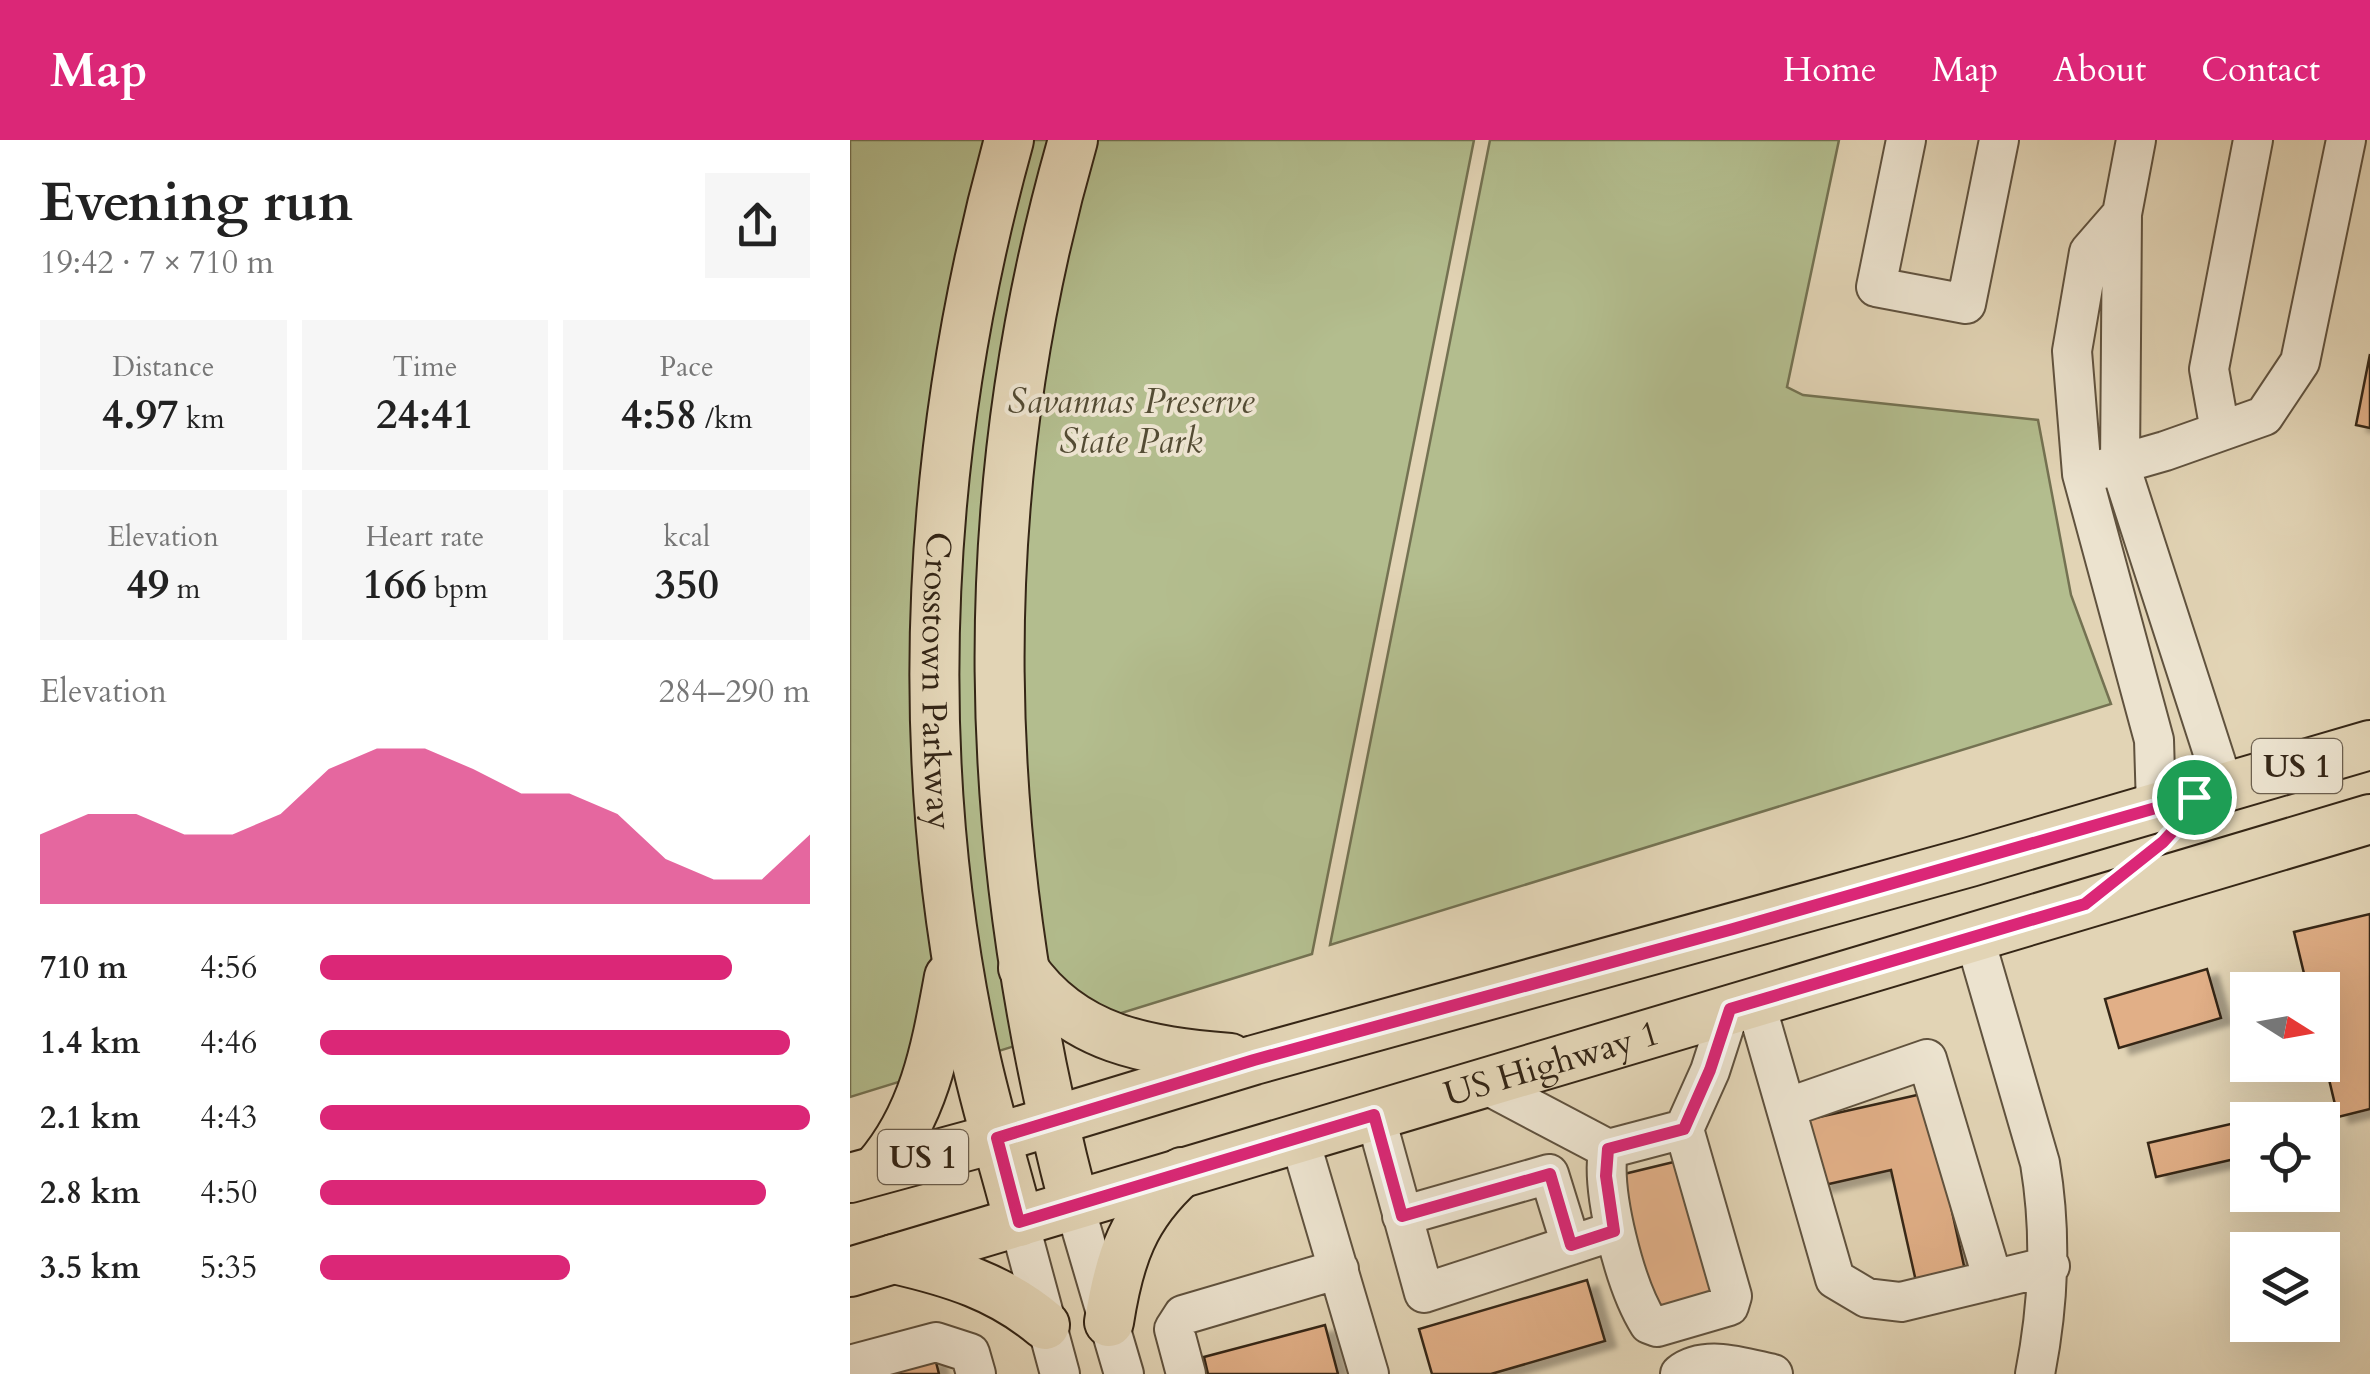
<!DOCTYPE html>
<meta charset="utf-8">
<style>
body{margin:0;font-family:Cardo,serif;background:#f6f6f6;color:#222;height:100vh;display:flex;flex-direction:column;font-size:38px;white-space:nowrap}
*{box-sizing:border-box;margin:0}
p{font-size:32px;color:#767676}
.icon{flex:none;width:55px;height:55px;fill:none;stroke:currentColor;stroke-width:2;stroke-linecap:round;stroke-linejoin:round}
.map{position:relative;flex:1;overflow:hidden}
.panel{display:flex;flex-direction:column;background:#fff;width:850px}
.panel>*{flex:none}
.needle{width:65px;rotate:101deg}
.buttons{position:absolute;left:1380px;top:832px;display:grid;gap:20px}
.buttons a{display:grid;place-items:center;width:110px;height:110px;border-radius:0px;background:#fff;box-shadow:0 10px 40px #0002;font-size:50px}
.pin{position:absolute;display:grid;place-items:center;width:85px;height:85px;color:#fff;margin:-42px;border:5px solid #fff;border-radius:50%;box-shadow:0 2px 10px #0007}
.round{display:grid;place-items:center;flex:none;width:105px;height:105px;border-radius:0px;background:#f6f6f6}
.overview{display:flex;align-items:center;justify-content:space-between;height:170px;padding:0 40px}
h1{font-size:55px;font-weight:800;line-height:75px}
.metrics{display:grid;grid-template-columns:repeat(3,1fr);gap:15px;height:170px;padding:10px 40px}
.metrics div{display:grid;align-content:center;border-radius:0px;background:#f6f6f6;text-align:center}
.metrics b{font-size:42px;font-weight:800}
.metrics small{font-size:28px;font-weight:400}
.metrics p{font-size:28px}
.chart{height:280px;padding:20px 40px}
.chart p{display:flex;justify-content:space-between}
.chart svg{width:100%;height:180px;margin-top:10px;fill:#db2777;opacity:.7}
ul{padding:0 40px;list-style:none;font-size:32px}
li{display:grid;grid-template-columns:160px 120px 1fr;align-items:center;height:75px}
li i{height:25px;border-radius:12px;background:#db2777}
header{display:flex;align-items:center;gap:60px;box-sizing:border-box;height:140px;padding:0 50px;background:#db2777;color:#fff}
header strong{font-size:48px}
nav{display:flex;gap:55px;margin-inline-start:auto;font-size:35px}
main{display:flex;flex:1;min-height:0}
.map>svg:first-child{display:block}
.green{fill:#b3bd8e;stroke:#747252;stroke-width:2.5}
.building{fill:#e1af87;stroke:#352616;stroke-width:2.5;filter:url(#shadow)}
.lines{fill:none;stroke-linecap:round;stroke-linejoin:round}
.minor-casing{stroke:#60523e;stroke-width:42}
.major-casing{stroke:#352616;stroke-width:52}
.minor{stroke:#ece3cf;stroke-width:38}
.major{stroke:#e2d4b5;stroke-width:48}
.route-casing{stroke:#fff;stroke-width:20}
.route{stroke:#db2777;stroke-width:12}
.labels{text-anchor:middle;stroke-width:8;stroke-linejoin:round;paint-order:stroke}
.shield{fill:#ece3cf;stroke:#6c5f4e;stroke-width:2.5}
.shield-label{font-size:32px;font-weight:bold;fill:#352616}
.park-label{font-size:35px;font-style:italic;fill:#544c34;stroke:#ece3cf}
.street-label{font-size:35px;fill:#352616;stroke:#ece3cf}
</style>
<header>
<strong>Map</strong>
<nav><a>Home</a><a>Map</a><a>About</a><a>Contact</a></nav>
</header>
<main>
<section class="panel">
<div class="overview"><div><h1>Evening run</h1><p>19:42 · 7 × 710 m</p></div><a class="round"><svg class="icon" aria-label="share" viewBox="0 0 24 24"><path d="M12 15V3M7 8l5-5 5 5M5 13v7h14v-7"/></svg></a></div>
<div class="metrics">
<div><p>Distance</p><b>4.97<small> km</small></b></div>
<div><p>Time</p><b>24:41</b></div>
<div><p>Pace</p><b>4:58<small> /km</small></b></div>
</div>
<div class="metrics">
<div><p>Elevation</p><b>49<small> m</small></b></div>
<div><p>Heart rate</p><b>166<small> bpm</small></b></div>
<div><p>kcal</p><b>350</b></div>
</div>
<div class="chart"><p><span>Elevation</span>284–290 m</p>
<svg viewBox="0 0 160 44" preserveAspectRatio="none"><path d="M0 44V27L10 22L20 22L30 27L40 27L50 22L60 11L70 6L80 6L90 11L100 17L110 17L120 22L130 33L140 38L150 38L160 27V44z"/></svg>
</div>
<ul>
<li><b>710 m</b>4:56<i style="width:84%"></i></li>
<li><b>1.4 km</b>4:46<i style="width:96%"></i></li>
<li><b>2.1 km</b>4:43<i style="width:100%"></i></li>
<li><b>2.8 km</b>4:50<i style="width:91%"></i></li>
<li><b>3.5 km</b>5:35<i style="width:51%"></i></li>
</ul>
</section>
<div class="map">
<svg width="1520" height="1234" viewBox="0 0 1520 1234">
<defs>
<filter id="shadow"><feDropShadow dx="11" dy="6" stdDeviation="2.5" flood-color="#0004"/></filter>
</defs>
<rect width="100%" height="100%" fill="#e2d4b5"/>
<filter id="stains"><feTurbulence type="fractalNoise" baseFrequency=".002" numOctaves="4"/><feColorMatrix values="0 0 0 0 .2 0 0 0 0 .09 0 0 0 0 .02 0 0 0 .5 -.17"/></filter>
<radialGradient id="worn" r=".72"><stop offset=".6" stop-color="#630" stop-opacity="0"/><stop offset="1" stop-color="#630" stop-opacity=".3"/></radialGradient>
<!-- green -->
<path class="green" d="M0,0H624L462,814L0,957Z
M640,0H989L937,247L953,255L1188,280L1221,455L1261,564L480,805Z"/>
<!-- building -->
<path class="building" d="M1520,214V288L1506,285Z
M1520,774V969L1488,977L1472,910V850H1458L1444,792Z
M1357,829L1371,878L1269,908L1255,859Z
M1076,953L1116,1135L1067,1146L1041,1030L970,1046L956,980Z
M1398,980V1016L1306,1037L1298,1003Z
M836,1019L870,1159L804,1175L770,1035Z
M737,1140L755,1201L641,1234H582L569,1189Z
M475,1185L488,1234H358L354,1217Z
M85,1218L89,1234H30Z"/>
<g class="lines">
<defs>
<path id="minor" d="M1056,0L1026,147L1116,164L1149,0
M1286,0L1272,74L1270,325L1374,647
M1272,74L1239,112L1222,211L1232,334L1304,600L1306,667
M1370,291L1359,229L1403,0
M1249,330L1315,311L1414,276L1450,222L1496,0
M1124,796L1190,1023C1202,1095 1199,1163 1185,1234
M905,861L985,1139L1017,1158L1051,1162L1200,1126
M633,943L758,1009C751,1053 775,1146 799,1184L807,1187L879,1166L882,1156L834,989L860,931L880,869
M936,968L1077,919L1143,1140
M525,975L574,1153L764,1091
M449,997L519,1234
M758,1009L834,989
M224,1064L274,1234
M552,1076L699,1034L721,1105
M169,1082L210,1234
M0,1225L86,1202L120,1213L126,1234
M336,1234L324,1189L333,1175L489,1129
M830,1234C855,1214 895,1228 923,1234"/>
<g id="major">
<path id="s1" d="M159,0C77,295 59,605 123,906C135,965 154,1023 169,1082"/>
<path d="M223,0C120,358 130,706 224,1064"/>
<path d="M173,828C223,900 298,911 380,918"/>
<path d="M27,1029C75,974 86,907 99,837"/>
<path d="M0,1038L147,998L404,920L1120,722L1520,605"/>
<path d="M44,1119C101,1132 150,1147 195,1185"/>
<path id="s2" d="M0,1132L1520,679"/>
<path d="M259,1182C269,1118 283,1076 332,1032"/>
</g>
</defs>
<!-- minor casing -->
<use href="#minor" class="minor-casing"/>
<!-- major casing -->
<use href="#major" class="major-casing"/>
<!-- minor -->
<use href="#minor" class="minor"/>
<!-- major -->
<use href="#major" class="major"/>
</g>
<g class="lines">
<defs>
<path id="route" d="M1344,657L1333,680L1313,702L1235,764L880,869L860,930L834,989L758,1009L756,1036L764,1091L721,1105L700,1034L552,1076L524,975L169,1082L147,998L404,920L883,789Z"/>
</defs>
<!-- route casing -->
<use href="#route" class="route-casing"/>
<!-- route -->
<use href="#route" class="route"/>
</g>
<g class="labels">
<!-- shield labels -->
<g class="shield">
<rect x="1402" y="599" width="90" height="54" rx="8"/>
<rect x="28" y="990" width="90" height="54" rx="8"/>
</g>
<g class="shield-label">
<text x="1447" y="637">US 1</text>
<text x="73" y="1028">US 1</text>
</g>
<!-- park labels -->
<g class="park-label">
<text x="281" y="273">Savannas Preserve<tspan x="281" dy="40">State Park</tspan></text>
</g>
<!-- street labels -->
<g class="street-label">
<text dy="12" stroke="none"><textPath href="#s1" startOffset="548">Crosstown Parkway</textPath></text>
<text dy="12" stroke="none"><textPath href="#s2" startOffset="732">US Highway 1</textPath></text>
</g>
</g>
<rect width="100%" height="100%" filter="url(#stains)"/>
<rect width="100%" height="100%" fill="url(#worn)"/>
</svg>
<div class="buttons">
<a><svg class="needle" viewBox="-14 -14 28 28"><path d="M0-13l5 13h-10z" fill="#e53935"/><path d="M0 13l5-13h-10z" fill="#767676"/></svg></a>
<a><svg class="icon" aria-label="locate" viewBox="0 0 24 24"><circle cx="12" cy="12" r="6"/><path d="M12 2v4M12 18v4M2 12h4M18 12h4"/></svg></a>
<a><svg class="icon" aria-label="layers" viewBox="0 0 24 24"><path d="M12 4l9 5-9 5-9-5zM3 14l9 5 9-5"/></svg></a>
</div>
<div class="pin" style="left:1344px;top:657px;background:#1e9e55"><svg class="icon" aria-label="arrive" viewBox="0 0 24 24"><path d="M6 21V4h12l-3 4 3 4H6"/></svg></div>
</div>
</main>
